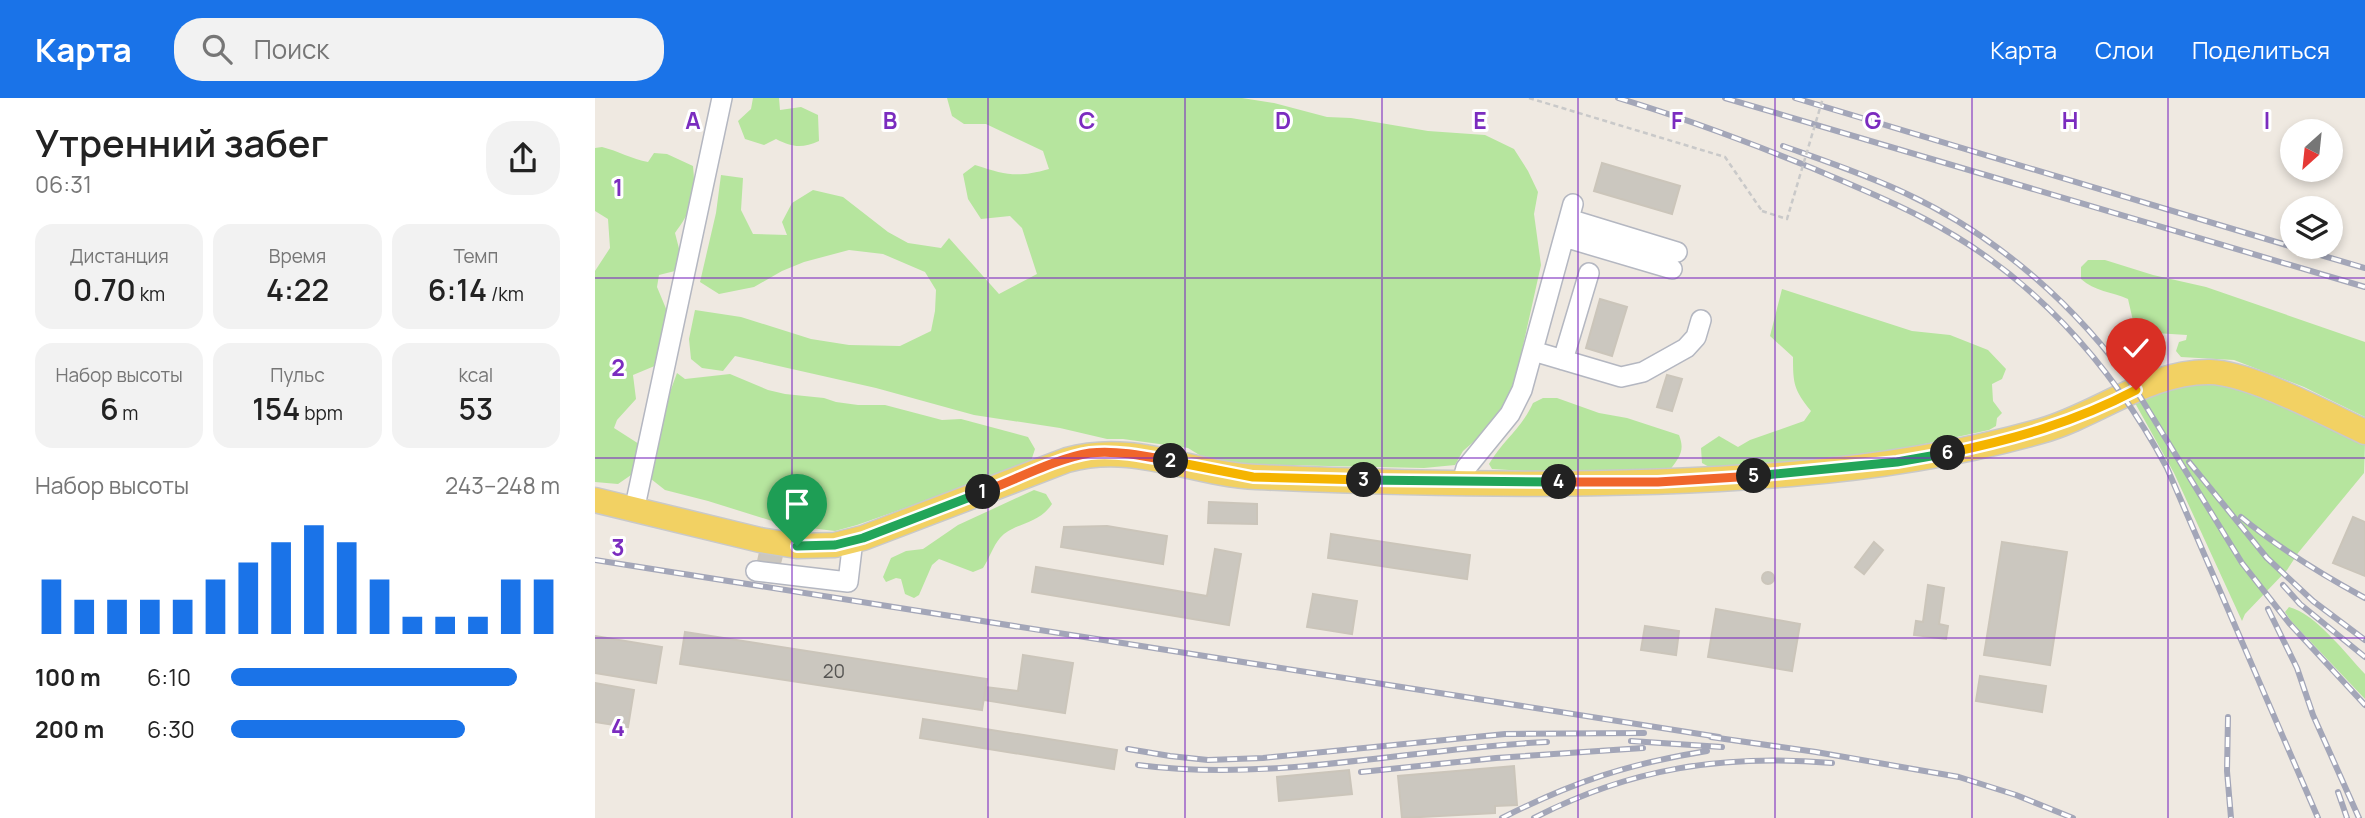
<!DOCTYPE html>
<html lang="ru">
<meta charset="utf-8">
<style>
body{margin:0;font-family:Manrope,sans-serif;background:#f2f2f2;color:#222;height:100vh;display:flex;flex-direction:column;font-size:26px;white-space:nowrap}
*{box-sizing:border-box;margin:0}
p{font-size:23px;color:#767676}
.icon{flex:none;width:38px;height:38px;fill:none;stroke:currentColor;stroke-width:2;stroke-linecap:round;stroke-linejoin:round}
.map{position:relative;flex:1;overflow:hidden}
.panel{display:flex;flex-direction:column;background:#fff;width:595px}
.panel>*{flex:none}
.needle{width:46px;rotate:207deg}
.controls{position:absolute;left:1685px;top:21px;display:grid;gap:14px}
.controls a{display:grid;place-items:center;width:63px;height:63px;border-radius:50%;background:#fff;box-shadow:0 4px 10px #0003;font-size:35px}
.pin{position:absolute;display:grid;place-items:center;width:60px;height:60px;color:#fff;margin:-72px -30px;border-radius:50% 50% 50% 0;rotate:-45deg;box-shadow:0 0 7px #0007}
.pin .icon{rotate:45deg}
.km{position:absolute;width:35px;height:35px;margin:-18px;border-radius:50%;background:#222;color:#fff;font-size:19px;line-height:35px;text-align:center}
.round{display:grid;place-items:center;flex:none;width:74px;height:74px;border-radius:28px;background:#f2f2f2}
.summary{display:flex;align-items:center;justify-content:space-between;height:119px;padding:0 35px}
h1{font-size:38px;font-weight:600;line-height:52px}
.stats{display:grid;grid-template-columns:repeat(3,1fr);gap:10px;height:119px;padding:7px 35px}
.stats div{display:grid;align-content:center;border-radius:18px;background:#f2f2f2;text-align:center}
.stats b{font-size:30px;font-weight:600}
.stats small{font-size:19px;font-weight:400}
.stats p{font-size:19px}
.chart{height:196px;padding:14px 35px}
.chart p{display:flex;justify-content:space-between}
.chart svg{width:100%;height:126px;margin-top:7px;stroke:#1a73e8;stroke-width:6}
ul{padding:0 35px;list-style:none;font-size:23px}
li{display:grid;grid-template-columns:112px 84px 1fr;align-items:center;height:52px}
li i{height:18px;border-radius:9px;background:#1a73e8}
header{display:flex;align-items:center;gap:42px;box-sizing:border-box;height:98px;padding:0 35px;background:#1a73e8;color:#fff}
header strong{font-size:33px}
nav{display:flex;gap:38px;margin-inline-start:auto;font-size:24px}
.search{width:490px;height:63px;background:#f2f2f2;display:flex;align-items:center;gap:18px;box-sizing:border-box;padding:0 24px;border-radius:28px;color:#767676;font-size:26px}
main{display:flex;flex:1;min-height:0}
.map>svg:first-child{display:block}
.green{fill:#b6e59e}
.building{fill:#cbc7bf;stroke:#cbc5ba;stroke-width:2}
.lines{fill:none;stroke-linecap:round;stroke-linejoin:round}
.minor-casing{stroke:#b4b7c1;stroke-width:22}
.major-casing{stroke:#c9c9c9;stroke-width:27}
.path{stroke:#c9c9c9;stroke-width:2.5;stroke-dasharray:5 3.5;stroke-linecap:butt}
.minor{stroke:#fff;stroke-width:19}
.major{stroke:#f2d163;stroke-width:24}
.rail-casing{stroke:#a3a6b8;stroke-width:6}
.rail{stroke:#fff;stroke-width:3.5;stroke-dasharray:10;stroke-linecap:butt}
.path-bridge{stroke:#c9c9c9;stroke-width:2.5;stroke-dasharray:5 3.5;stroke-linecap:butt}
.split-1-casing{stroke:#fff;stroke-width:14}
.split-2-casing{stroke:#fff;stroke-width:14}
.split-3-casing{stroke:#fff;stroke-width:14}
.split-4-casing{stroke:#fff;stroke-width:14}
.split-5-casing{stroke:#fff;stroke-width:14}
.split-6-casing{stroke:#fff;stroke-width:14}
.split-7-casing{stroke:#fff;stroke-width:14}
.split-1{stroke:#22a559;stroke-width:9}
.split-2{stroke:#f0652b;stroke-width:9}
.split-3{stroke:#f5b400;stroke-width:9}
.split-4{stroke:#22a559;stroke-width:9}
.split-5{stroke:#f0652b;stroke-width:9}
.split-6{stroke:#22a559;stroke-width:9}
.split-7{stroke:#f5b400;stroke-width:9}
.grid{fill:none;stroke:#7b2cbf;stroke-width:2;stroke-opacity:0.55}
.labels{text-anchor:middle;stroke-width:6;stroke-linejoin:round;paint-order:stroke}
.number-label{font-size:19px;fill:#555452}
.grid-label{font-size:23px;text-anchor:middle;font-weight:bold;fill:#7b2cbf;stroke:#fff;stroke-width:6;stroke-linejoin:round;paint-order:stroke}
</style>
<header>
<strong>Карта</strong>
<div class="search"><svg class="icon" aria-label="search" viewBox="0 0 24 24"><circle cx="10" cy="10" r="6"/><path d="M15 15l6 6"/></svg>Поиск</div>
<nav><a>Карта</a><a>Слои</a><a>Поделиться</a></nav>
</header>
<main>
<section class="panel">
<div class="summary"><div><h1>Утренний забег</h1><p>06:31</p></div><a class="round"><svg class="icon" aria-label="share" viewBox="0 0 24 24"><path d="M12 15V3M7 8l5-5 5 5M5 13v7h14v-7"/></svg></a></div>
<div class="stats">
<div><p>Дистанция</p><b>0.70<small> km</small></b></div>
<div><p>Время</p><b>4:22</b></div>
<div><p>Темп</p><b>6:14<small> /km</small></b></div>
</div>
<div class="stats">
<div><p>Набор высоты</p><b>6<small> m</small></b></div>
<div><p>Пульс</p><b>154<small> bpm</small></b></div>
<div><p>kcal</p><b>53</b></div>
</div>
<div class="chart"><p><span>Набор высоты</span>243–248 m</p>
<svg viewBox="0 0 160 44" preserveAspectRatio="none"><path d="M5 44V25M15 44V32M25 44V32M35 44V32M45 44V32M55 44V25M65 44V19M75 44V12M85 44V6M95 44V12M105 44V25M115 44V38M125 44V38M135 44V38M145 44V25M155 44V25"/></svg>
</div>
<ul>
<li><b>100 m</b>6:10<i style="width:87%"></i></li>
<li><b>200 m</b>6:30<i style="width:71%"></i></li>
</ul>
</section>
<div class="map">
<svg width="1770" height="720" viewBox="0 0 1770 720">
<rect width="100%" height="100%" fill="#efe9e1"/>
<!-- green -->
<path class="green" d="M158,0H184L185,12L206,9L223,17L224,43C208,50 198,50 181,41L169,47L150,41L143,23L156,11Z
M352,0H647L679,5L732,19L756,20L833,33L890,37L919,51L933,73L943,94L939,116L946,167L923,270L921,291L906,320L868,353L860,367L829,370L632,366L606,358L593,350L528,341H512L465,330L379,317L281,290L140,258L128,273L107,270L96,261L94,241L100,212L146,219L216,241L254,247L305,248L336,233L340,213L341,192L330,174L288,156L254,152L209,164L187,173L159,189L124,196L105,184L121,115L126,77L148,80L146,112L158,136L192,137L187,124L197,105L218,92L248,99L293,134L313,145L346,150L354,140L404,196L442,176L427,130L415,118L386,121L373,101L368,76L380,67C411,77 422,80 454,71L448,53L391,26H369L357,18Z
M7,49C23,53 37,61 53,64L59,55L72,56L98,68C101,99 99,109 80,135L87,162L80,173L64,177L62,189L72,213L62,267L38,277L41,301L22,322L19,330L44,346L39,375L23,386L0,384V173L15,150L13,121L0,113V50Z
M1493,162H1510L1558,177L1611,189L1770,244V319L1709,289L1639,262L1586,259L1581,253L1584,244L1591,242L1592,237L1560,235L1539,227L1533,201C1517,194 1499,193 1486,181V169Z
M1187,191L1317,233L1355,237L1393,252L1411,271L1407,281L1397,286L1398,303L1407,315L1402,320L1401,328L1394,332L1302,352L1125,375L1107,365L1106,350L1124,338L1143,349L1155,342L1209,323L1216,313C1199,292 1198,286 1198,259L1175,238Z
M82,275L90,281L135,276L173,292L190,296L229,300L241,304L263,307H290L347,322L366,321L433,339L440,351L435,366L262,427L240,433L190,427L113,403L70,392L56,381L75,294Z
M1582,285L1644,286L1770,345L1769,375L1703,455L1692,472L1650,516L1647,523L1579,375L1540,305Z
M948,300H962L1004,315L1032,320L1084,337C1090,352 1085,359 1075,372L980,376L897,371L894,366C907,343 927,330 938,305Z
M439,392L451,396L457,406C442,428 419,424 405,440C398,448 394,461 388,470L378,474L344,461L337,467L324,497L319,500L310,496L306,481L301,480L291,484L288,479L296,460L311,453L328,451L363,427Z
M1694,509C1721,516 1751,556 1770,576V601L1696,523L1690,514Z"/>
<!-- building -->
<path class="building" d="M1007,65L1085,88L1077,116L999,93Z
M1005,201L1032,209L1017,258L991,250Z
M1072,277L1087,281L1077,313L1062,309Z
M614,404L662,406V426L613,425Z
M1758,419L1770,424V478L1738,465Z
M512,428L572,438L568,466L466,449L469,429Z
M736,436L875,457L872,481L733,460Z
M1279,444L1288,452L1269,476L1260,469Z
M1407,444L1472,454L1455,567L1389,557Z
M620,451L646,456L634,527L437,494L441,469L612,498Z
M165,454L187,458L185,466L163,463Z
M1167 480a6 6 0 1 1 12 0a6 6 0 1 1-12 0Z
M1333,487L1349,490L1344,526L1353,528L1351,541L1319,537L1321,523L1328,524Z
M718,496L762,503L757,536L712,529Z
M1121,511L1205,526L1197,573L1113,559Z
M1050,528L1084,533L1081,557L1046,552Z
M90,534L392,581L387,612L85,566Z
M0,538L67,549L61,585L0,575Z
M428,557L478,565L470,615L389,602L391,589L423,593Z
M1385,578L1451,588L1447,614L1381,603Z
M0,585L39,592L33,629L0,624Z
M328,621L522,652L519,671L325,640Z
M919,668L922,707L900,708V715L807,720L803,678Z
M754,672L757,696L684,703L682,679Z"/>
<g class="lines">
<defs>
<path id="minor" d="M974,121L1082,154
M969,139L1077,171
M938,253L1026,279L1048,274L1091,250L1101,239L1106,222
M968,262L994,175
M867,384L871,370L915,316L927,292L978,106
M39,413L127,0
M161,473L253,484L258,442"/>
<path id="major" d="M0,402L165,442L202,448L240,447L268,440L472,362C540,343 595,376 662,379C840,387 1020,390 1196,376C1281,369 1365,356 1446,333C1503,317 1554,273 1615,274C1656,275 1731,316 1770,334"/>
</defs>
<!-- minor casing -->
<use href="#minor" class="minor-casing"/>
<!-- major casing -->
<use href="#major" class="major-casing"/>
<!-- path -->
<path class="path" d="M934,0L1130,59L1167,113"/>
<!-- minor -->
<use href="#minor" class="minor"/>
<!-- major -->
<use href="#major" class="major"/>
<defs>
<path id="rail" d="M1023,0C1089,20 1153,44 1217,70C1254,86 1292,101 1328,120C1435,175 1516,265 1572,370L1723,720
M1130,0L1770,189
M1200,0L1698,149
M1188,48C1230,63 1272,77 1312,96C1404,139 1483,209 1541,292L1647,465L1694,525L1770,607
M1698,149L1770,170
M1594,364L1672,460L1718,503L1770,542
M1646,419C1685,451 1726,476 1770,500
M0,462L1124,639
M1688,487L1705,506L1770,559
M1673,511L1702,570L1718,617L1764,720
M1633,619L1632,673L1636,720
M1116,639L1221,654L1364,679L1421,697L1478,720
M1036,643L1127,649
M533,651L575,658L613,662L668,660L910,636L1049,635
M543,667C680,685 816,650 952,644
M766,674L901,660L1048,650
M1743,694L1752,720
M907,720C978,684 1032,666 1112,653
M939,720C1036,670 1128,656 1237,665"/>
</defs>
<!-- rail casing -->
<use href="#rail" class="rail-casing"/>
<!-- rail -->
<use href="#rail" class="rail"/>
<!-- path-bridge -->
<path class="path-bridge" d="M1167,113L1192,121L1228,0"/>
</g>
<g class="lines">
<defs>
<path id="split-1" d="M202,448L240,447L268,440L388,394"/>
<path id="split-2" d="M388,394C420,382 462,360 495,355C521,352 550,358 576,363"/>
<path id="split-3" d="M576,363L658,379L769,382"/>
<path id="split-4" d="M769,382L964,384"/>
<path id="split-5" d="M964,384H1063L1159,378"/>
<path id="split-6" d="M1159,378L1302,364L1353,355"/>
<path id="split-7" d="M1353,355C1420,341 1480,324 1541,292"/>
</defs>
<!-- split-1 casing -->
<use href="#split-1" class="split-1-casing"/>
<!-- split-2 casing -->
<use href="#split-2" class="split-2-casing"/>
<!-- split-3 casing -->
<use href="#split-3" class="split-3-casing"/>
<!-- split-4 casing -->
<use href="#split-4" class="split-4-casing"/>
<!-- split-5 casing -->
<use href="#split-5" class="split-5-casing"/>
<!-- split-6 casing -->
<use href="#split-6" class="split-6-casing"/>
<!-- split-7 casing -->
<use href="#split-7" class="split-7-casing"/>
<!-- split-1 -->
<use href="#split-1" class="split-1"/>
<!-- split-2 -->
<use href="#split-2" class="split-2"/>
<!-- split-3 -->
<use href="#split-3" class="split-3"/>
<!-- split-4 -->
<use href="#split-4" class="split-4"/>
<!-- split-5 -->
<use href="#split-5" class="split-5"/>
<!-- split-6 -->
<use href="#split-6" class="split-6"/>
<!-- split-7 -->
<use href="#split-7" class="split-7"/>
</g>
<!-- grid -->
<path class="grid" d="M197,0V720M393,0V720M590,0V720M787,0V720M983,0V720M1180,0V720M1377,0V720M1573,0V720M0,180H1770M0,360H1770M0,540H1770"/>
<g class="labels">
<!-- number labels -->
<g class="number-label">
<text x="239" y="580">20</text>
</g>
</g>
<g class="grid-label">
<text x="98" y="31">A</text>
<text x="295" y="31">B</text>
<text x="492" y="31">C</text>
<text x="688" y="31">D</text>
<text x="885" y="31">E</text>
<text x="1082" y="31">F</text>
<text x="1278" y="31">G</text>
<text x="1475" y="31">H</text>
<text x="1672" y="31">I</text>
<text x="23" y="98">1</text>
<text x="23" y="278">2</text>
<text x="23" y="458">3</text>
<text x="23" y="638">4</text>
</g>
</svg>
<div class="controls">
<a><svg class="needle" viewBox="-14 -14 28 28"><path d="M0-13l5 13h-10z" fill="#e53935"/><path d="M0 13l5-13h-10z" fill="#767676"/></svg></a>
<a><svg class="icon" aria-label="layers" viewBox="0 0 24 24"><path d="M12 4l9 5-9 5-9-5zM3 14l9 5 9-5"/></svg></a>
</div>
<div class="pin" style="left:202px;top:448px;background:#1e9e55"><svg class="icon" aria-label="arrive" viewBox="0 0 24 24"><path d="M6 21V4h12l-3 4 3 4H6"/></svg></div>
<div class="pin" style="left:1541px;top:292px;background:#d93025"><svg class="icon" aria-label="check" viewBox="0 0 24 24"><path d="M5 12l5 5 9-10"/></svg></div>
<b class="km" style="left:388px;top:394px">1</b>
<b class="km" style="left:576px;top:363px">2</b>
<b class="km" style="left:769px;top:382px">3</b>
<b class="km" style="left:964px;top:384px">4</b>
<b class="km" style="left:1159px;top:378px">5</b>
<b class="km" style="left:1353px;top:355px">6</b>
</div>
</main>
